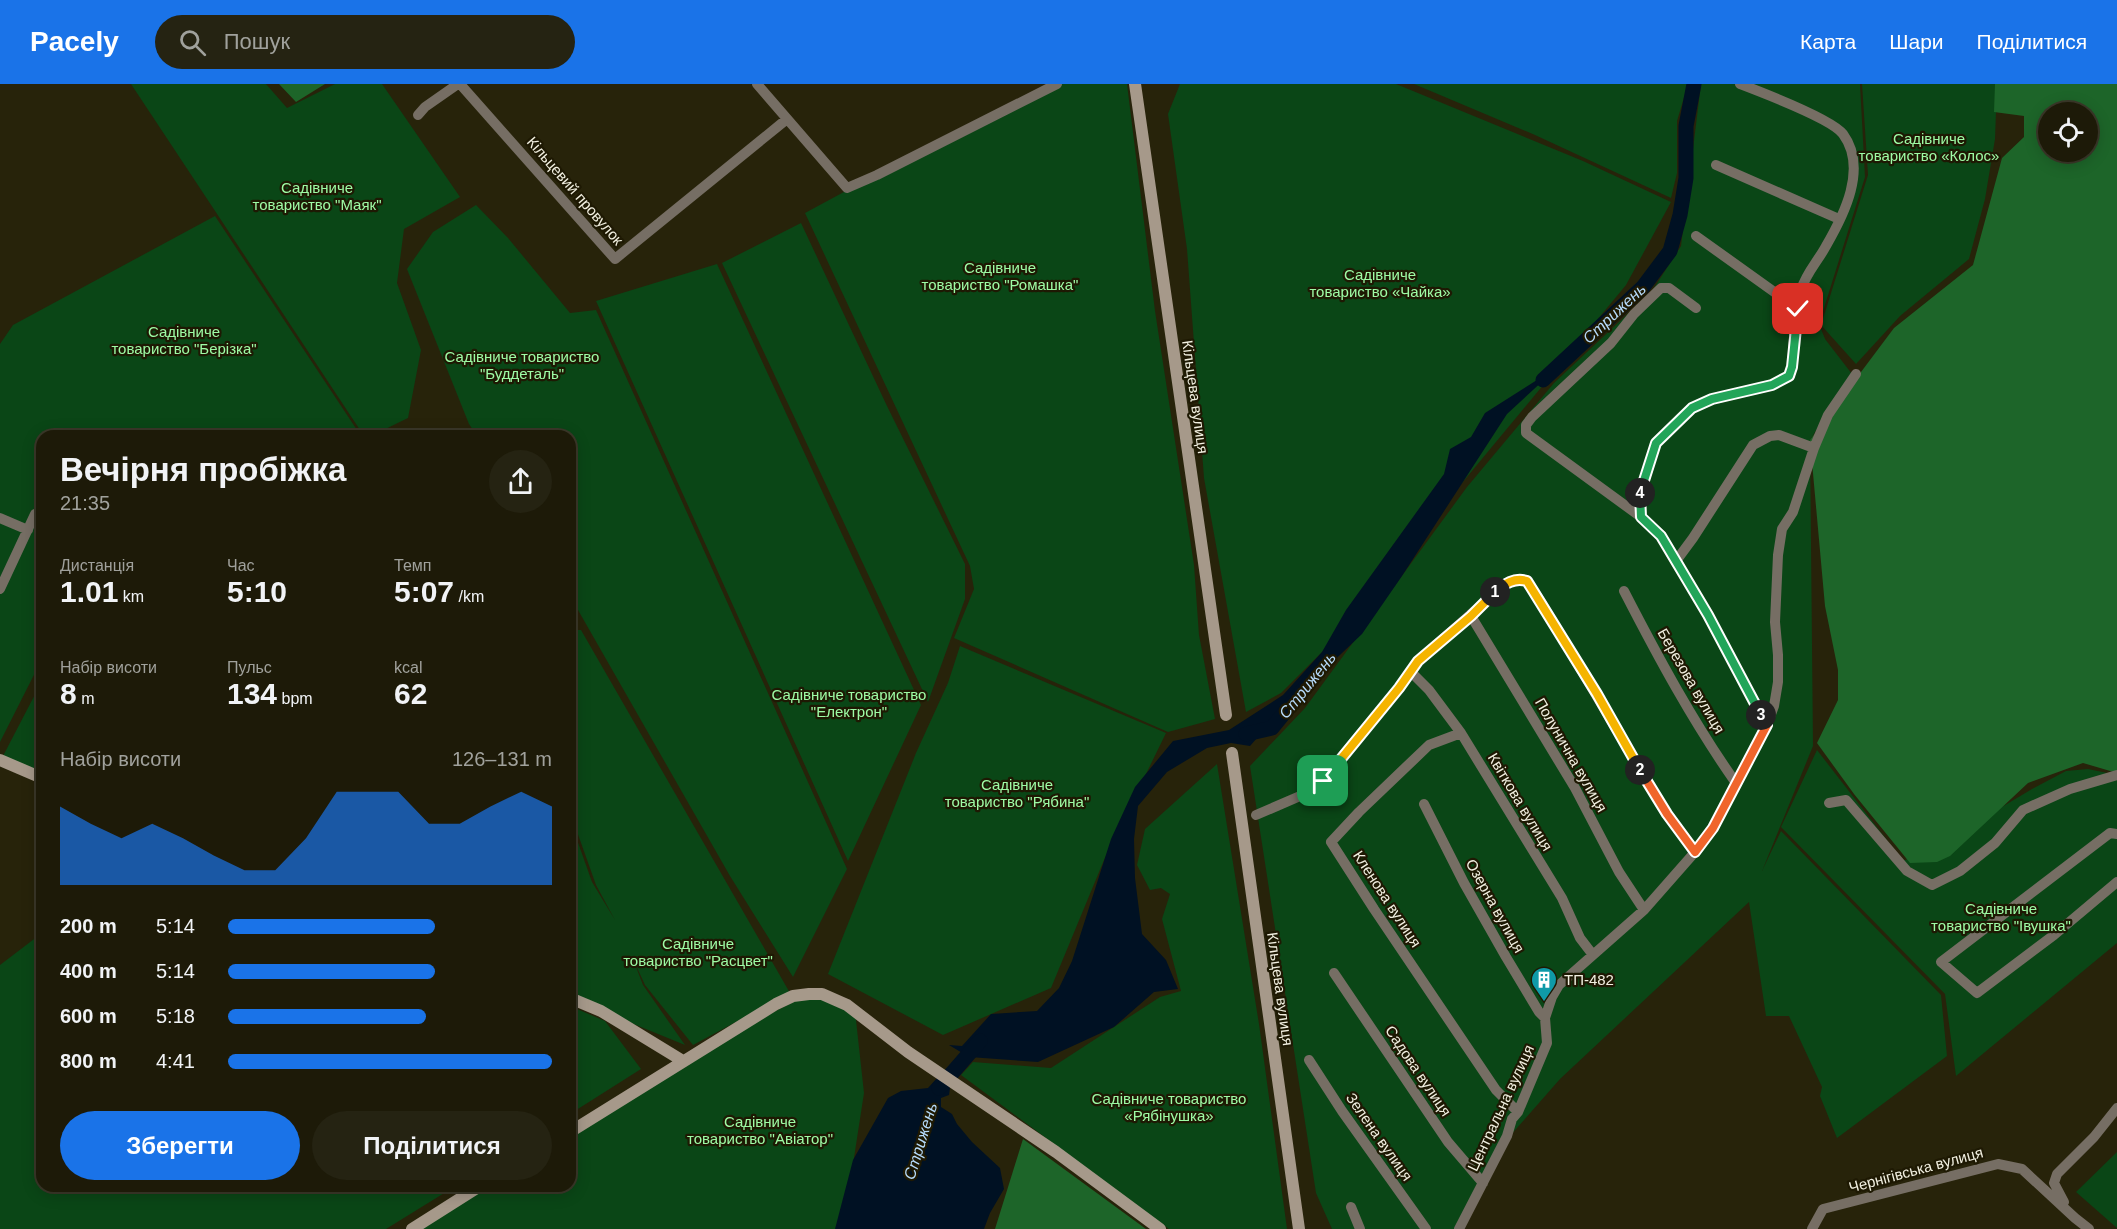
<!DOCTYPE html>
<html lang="uk">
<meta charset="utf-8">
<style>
body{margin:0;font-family:Arial,sans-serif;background:#252312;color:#f1f3f6;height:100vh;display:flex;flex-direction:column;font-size:22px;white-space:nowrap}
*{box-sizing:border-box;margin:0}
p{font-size:20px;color:#a0a19c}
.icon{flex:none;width:33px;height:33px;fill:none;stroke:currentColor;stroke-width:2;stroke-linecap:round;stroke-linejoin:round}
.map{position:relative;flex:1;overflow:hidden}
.side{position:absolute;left:36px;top:346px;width:540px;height:762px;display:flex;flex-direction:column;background:#1d1a08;border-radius:18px;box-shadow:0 3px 15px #0003,0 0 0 2px #3b3829}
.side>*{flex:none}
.fabs{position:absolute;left:2038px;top:18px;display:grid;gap:12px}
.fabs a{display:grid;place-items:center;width:60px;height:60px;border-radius:50%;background:#1d1a08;box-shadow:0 3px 15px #0003,0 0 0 2px #3b3829;font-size:30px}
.pin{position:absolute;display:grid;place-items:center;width:51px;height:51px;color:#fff;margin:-26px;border-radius:12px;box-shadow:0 3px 9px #0006}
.km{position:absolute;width:30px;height:30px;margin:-15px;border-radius:50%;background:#222;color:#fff;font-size:16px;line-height:30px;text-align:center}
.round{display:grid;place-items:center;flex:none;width:63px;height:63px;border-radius:32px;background:#252312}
.headline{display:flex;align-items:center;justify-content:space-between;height:102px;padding:0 24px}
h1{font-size:33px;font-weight:800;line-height:45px}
.stats{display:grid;grid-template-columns:repeat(3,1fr);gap:9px;height:102px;padding:6px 24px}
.stats div{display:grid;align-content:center}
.stats b{font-size:30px;font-weight:800}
.stats small{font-size:16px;font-weight:400}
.stats p{font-size:16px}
.chart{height:168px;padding:12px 24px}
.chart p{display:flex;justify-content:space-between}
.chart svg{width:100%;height:108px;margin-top:6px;fill:#1a73e8;opacity:.7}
.primary-button{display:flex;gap:12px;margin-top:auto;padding:12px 24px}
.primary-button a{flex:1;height:69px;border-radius:36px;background:#1a73e8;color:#fff;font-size:24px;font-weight:800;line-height:69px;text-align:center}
.primary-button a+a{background:#252312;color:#f1f3f6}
ul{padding:0 24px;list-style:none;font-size:20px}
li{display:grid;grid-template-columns:96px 72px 1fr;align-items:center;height:45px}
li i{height:15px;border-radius:8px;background:#1a73e8}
header{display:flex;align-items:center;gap:36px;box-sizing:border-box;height:84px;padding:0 30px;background:#1a73e8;color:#fff}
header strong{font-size:28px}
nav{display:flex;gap:33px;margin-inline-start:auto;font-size:21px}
.search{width:420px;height:54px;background:#252312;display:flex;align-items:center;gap:15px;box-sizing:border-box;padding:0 21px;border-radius:33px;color:#a0a19c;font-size:22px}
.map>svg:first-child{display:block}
.green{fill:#0a4616}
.forest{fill:#1d6529;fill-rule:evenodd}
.water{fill:#001123}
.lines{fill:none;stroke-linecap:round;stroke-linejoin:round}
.river{stroke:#001123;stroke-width:15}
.street{stroke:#766e64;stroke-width:10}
.secondary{stroke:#a6998a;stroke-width:12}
.split-1-casing{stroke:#fff;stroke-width:12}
.split-2-casing{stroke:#fff;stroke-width:12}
.split-3-casing{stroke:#fff;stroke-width:12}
.split-4-casing{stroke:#fff;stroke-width:12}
.split-5-casing{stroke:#fff;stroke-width:12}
.split-1{stroke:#f5b400;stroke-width:8}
.split-2{stroke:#f5b400;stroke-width:8}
.split-3{stroke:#f0652b;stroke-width:8}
.split-4{stroke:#22a559;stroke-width:8}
.split-5{stroke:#22a559;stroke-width:8}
.labels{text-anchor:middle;stroke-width:4.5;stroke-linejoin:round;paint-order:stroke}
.park-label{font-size:15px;fill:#9efca5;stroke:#1e1903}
.street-label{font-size:15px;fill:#f2f0e1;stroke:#1e1903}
.poi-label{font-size:15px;fill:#f2f0e1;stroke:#1e1903;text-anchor:start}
.water-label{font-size:16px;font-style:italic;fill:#b6dbfb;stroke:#1e1903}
</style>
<header>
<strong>Pacely</strong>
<div class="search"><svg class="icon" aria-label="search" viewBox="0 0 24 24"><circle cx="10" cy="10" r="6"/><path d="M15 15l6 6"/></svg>Пошук</div>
<nav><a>Карта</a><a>Шари</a><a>Поділитися</a></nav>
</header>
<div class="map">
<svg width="2117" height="1145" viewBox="0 0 2117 1145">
<rect width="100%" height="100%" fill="#27230a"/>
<!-- green -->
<path class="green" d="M131,0H266L287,24L335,0H382L460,113L404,145L397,199L421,266L408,334L371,352H364Z
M1050,0H1127L1155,227L1194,481L1199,551L1215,635L1168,648L954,554L974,505L970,482L805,129L955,48Z
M1180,0H1396L1583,77L1671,118L1626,201L1322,568L1281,609L1246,628L1204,394L1187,165L1168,30Z
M1414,0H1688L1677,37V89L1671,114L1535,51Z
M1701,0H1860L1865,93L1819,240L1825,255L1852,290L1810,356L1813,662L1762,787L1781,747L1941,911L1947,972L1837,1054L1820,1012L1822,1003L1789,932H1766L1749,818L1560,995L1509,1053L1462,1145H1332L1316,1109L1250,682L1305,624L1467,403L1554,299L1652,207L1681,162Z
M1862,0H1997L1995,55L1985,115L1969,175L1900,232L1856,280L1821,241L1868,91Z
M476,121L508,154L570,229L596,226L847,785L793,893L730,792L570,512V352H477L469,340L407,185L433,148Z
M215,132L361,352H42V575L0,658V260L13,241Z
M801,139L887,322L965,480V515L928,618L722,179Z
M717,180L921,621L848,777L596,217Z
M570,546H581L790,909L693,961L645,901L633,875L643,901L685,961L570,914V736L592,798L615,836L596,801L570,728Z
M960,562L1166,649L1104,776L1051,904L943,951L828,890L916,669L948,599Z
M42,597V690L3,672Z
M1817,666L1903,777L1935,763L2032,705L2066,687L2088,685L2117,691V859L1956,992L1945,910L1781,743Z
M1217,680L1259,940L1287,1145H1169L961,991L973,978L1051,984L1160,913L1181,907L1162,835L1170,810L1161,804L1150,806L1137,781L1145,745Z
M42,849V1102L454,1103L386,1145H0V881Z
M809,910L855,927L864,1009L843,1145H412L480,1103L570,1102V1048L725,953Z
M570,922L605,937L641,985L570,1030Z
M2117,1068V1144L2076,1108Z"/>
<!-- forest -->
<path class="forest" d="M279,0H325L296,18Z
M1995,0H2117V689L2083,679L2028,699L1950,772L1937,778L1910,779L1854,710L1817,659L1838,616V586L1825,522L1810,356L1894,244L1973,181L2002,74L2024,53V32L1994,28ZM2049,28H2088V68H2049Z
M1023,1055L1146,1145H995Z"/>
<!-- water -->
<path class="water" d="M1559,282L1507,330L1402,492L1362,550L1279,629L1250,662L1231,659L1207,664L1167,688L1138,722L1134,755L1135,794L1142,850L1166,876L1178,905L1154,908L1114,943L1038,978L969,973L949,961L962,962L991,930L1037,927L1059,904L1072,877L1111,755L1135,703L1173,657L1229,646L1283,611L1322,568L1346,526L1444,390L1450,365L1471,353L1485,329Z
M937,994L950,1004L949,1011L941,1014V1023L952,1030L957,1040L972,1058L1000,1084L1004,1105L990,1129L984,1145H835L853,1076L888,1014L901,1007L928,1004Z"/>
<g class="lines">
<!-- river -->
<path class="river" d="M1543,296L1643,203L1670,167L1680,131L1686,94V42L1694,0
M1246,650L1272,644L1312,595
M939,1004L980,957"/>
<!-- street -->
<path class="street" d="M460,0L615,175L787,35
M757,0L847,104L877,91L1057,0
M418,31L425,23L458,0
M1716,81L1839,135
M1696,152L1798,225
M1696,224L1669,204H1661L1634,230L1611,259L1532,333L1526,341V349L1641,433L1661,451L1708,531L1767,641
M1641,433L1640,411L1656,359L1692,324L1712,315L1772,301L1789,292L1792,283C1794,259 1794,228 1801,206C1806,189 1818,177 1826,162C1844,131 1868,84 1843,50C1832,35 1761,8 1740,0
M0,434L28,446
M1676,477L1693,454L1753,361L1770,352L1779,351L1814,364
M0,505L35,430
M1624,507C1658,573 1693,638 1736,699
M1471,532L1575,704L1619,788L1644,826
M1411,588L1429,606L1461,649L1562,814L1580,854L1593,871
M1461,649L1429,661L1359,728L1331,758L1374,825L1496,1006L1518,1028
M1829,719L1846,716L1907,787L1932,801L1960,787L1995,759L2023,726L2070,705L2117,691
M1424,720L1464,799L1506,873L1539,928L1545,934
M1256,731L1314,706L1399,604L1418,577L1506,499L1519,495L1527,497L1541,518L1667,731L1695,768
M2117,750L2110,749L1941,878L1977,909L2054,851L2117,798
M1334,889L1448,1058L1483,1099
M1309,976L1342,1027L1426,1145
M2064,1118L2054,1099L2057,1090L2094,1053L2117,1024
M1351,1123L1360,1145
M1459,1145L1507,1052L1512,1035L1518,1028L1547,959L1545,934L1552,913L1559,901L1644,826L1695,768L1713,744L1767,641L1774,622L1778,598V571L1775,538L1778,471L1782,445L1793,428L1814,364L1828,331L1856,290
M1812,1145L1823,1125L1998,1080L2022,1085L2075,1134L2089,1145"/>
<!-- secondary -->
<path class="secondary" d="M1135,0L1226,631
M1232,669L1299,1145
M0,676L42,694
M570,914L601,927L683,977
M570,1048L776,920L793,912L809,910H822L847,921L908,968L1056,1068L1160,1145
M412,1145L480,1102"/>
</g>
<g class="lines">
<defs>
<path id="split-1" d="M1323,697L1399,604L1418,577L1471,532L1495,508"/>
<path id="split-2" d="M1495,508C1505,500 1514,493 1527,497L1597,610L1640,686"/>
<path id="split-3" d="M1640,686L1667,730L1695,768L1713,744L1767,641L1761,631"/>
<path id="split-4" d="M1640,409L1641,433L1661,452L1708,531L1761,631"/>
<path id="split-5" d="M1640,409L1656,359L1692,324L1712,315L1772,301L1789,292L1792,283L1798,225"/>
</defs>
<!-- split-1 casing -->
<use href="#split-1" class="split-1-casing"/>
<!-- split-2 casing -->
<use href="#split-2" class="split-2-casing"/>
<!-- split-3 casing -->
<use href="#split-3" class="split-3-casing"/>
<!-- split-4 casing -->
<use href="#split-4" class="split-4-casing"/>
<!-- split-5 casing -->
<use href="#split-5" class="split-5-casing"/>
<!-- split-1 -->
<use href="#split-1" class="split-1"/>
<!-- split-2 -->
<use href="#split-2" class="split-2"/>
<!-- split-3 -->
<use href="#split-3" class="split-3"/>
<!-- split-4 -->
<use href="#split-4" class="split-4"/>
<!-- split-5 -->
<use href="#split-5" class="split-5"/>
</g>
<!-- icons -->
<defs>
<symbol id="building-pin" viewBox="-11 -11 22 30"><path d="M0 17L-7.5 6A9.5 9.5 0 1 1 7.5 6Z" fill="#0f9aa8" stroke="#1e1903"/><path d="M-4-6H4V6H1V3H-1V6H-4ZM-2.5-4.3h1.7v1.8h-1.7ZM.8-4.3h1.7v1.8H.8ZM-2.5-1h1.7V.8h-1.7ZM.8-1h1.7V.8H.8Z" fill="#fff"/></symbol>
</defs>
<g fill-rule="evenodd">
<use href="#building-pin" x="1529" y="881" width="30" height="40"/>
</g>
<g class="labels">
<!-- park labels -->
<g class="park-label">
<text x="1929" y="60">Садівниче<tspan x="1929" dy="17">товариство «Колос»</tspan></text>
<text x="317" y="109">Садівниче<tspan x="317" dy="17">товариство "Маяк"</tspan></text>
<text x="1000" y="189">Садівниче<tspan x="1000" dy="17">товариство "Ромашка"</tspan></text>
<text x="1380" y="196">Садівниче<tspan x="1380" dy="17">товариство «Чайка»</tspan></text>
<text x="184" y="253">Садівниче<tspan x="184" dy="17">товариство "Берізка"</tspan></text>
<text x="522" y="278">Садівниче товариство<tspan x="522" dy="17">"Буддеталь"</tspan></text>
<text x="849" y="616">Садівниче товариство<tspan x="849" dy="17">"Електрон"</tspan></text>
<text x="1017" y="706">Садівниче<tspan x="1017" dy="17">товариство "Рябина"</tspan></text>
<text x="2001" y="830">Садівниче<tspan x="2001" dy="17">товариство "Івушка"</tspan></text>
<text x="698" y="865">Садівниче<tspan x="698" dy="17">товариство "Расцвет"</tspan></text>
<text x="1169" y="1020">Садівниче товариство<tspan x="1169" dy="17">«Рябінушка»</tspan></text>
<text x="760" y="1043">Садівниче<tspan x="760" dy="17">товариство "Авіатор"</tspan></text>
</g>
<!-- street labels -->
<g class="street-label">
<text transform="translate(575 107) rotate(49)" y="5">Кільцевий провулок</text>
<text transform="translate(1195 313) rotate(82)" y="5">Кільцева вулиця</text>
<text transform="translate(1691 597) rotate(60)" y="5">Березова вулиця</text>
<text transform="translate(1571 671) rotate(60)" y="5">Полунична вулиця</text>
<text transform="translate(1520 718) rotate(59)" y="5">Квіткова вулиця</text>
<text transform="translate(1387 815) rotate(57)" y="5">Кленова вулиця</text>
<text transform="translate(1495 822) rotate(61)" y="5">Озерна вулиця</text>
<text transform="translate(1280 905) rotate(82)" y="5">Кільцева вулиця</text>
<text transform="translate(1418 987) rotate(56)" y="5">Садова вулиця</text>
<text transform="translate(1501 1024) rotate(-65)" y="5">Центральна вулиця</text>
<text transform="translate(1379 1053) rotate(55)" y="5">Зелена вулиця</text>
<text transform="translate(1916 1086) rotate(-15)" y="5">Чернігівська вулиця</text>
</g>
<!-- poi labels -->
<g class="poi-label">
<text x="1564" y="901">ТП-482</text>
</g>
<!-- water labels -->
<g class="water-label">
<text transform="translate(1614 229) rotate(-43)" y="6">Стрижень</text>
<text transform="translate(1307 601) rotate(-51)" y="6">Стрижень</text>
<text transform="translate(920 1057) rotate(-73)" y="6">Стрижень</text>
</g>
</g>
</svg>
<div class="fabs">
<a><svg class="icon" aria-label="locate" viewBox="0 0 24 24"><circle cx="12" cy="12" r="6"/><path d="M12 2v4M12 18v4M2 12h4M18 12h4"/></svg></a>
</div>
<div class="pin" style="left:1323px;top:697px;background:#1e9e55"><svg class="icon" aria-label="arrive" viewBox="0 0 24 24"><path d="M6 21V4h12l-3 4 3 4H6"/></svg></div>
<div class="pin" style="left:1798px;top:225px;background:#d93025"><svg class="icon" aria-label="check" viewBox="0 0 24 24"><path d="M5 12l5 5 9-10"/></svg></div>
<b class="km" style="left:1495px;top:508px">1</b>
<b class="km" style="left:1640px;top:686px">2</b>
<b class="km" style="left:1761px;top:631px">3</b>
<b class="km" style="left:1640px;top:409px">4</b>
<section class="side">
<div class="headline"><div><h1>Вечірня пробіжка</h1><p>21:35</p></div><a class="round"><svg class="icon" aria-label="share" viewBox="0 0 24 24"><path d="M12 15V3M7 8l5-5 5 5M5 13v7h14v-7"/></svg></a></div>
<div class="stats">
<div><p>Дистанція</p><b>1.01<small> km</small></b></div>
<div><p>Час</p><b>5:10</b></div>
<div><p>Темп</p><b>5:07<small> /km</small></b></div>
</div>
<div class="stats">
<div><p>Набір висоти</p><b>8<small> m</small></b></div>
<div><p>Пульс</p><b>134<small> bpm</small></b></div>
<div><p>kcal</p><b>62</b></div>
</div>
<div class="chart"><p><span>Набір висоти</span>126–131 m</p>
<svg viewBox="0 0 160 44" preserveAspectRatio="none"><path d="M0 44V12L10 19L20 25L30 19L40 25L50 32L60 38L70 38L80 25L90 6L100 6L110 6L120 19L130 19L140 12L150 6L160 12V44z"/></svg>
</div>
<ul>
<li><b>200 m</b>5:14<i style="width:64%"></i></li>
<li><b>400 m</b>5:14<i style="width:64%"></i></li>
<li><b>600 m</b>5:18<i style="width:61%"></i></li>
<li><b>800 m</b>4:41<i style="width:100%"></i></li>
</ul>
<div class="primary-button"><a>Зберегти</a><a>Поділитися</a></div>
</section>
</div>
